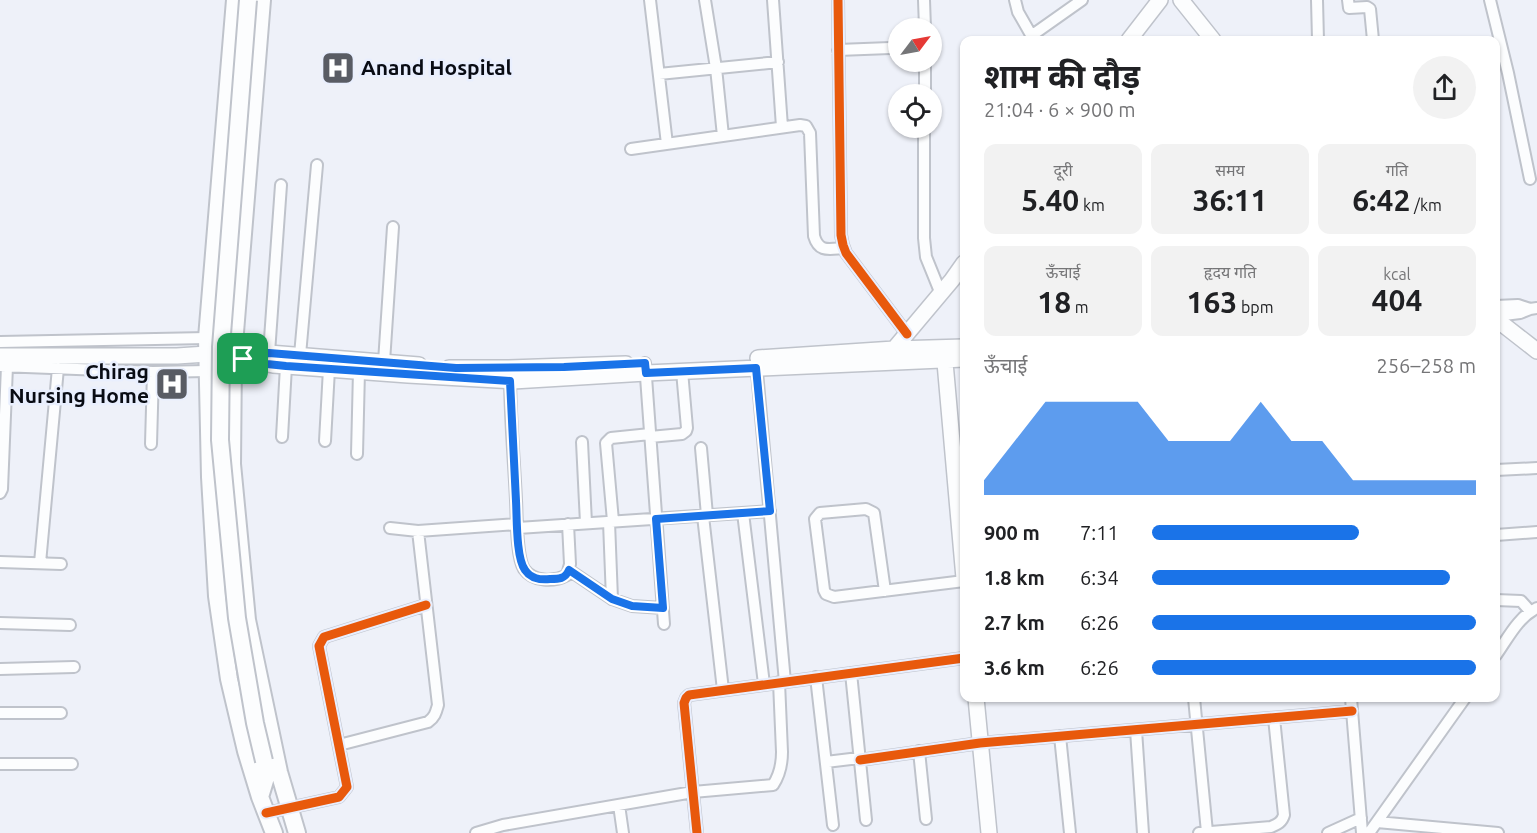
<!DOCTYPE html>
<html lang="hi">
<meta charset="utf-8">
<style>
body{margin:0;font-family:Ubuntu,"Noto Sans Devanagari",sans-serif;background:#f2f2f2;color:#202124;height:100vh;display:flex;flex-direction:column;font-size:22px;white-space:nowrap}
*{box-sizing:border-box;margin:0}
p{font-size:20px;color:#757577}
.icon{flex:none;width:33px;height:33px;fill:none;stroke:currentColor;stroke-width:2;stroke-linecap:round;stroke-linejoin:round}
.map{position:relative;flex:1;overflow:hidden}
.details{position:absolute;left:960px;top:36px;width:540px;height:666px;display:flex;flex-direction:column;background:#fff;border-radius:12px;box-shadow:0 2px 4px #0004}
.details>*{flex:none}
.needle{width:39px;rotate:58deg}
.fabs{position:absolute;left:888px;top:18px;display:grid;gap:12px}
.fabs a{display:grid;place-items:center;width:54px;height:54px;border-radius:50%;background:#fff;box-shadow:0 2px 4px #0004;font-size:30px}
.pin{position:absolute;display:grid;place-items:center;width:51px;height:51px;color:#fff;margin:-26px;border-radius:12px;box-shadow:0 3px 9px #0006}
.round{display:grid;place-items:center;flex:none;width:63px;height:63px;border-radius:32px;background:#f2f2f2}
.head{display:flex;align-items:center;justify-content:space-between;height:102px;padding:0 24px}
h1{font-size:33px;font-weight:700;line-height:45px}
.stats{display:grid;grid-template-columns:repeat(3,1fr);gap:9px;height:102px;padding:6px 24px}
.stats div{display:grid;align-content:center;border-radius:12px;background:#f2f2f2;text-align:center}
.stats b{font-size:30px;font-weight:700}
.stats small{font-size:16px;font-weight:400}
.stats p{font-size:16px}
.chart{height:168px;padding:12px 24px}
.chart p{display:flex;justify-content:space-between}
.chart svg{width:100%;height:108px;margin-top:6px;fill:#1a73e8;opacity:.7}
ul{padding:0 24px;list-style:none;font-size:20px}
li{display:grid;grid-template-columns:96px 72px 1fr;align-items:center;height:45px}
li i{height:15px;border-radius:8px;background:#1a73e8}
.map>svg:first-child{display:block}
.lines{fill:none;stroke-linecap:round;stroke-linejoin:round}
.street-casing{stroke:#bfc3cb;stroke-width:14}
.secondary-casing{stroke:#bfc3cb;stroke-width:18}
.primary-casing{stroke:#bfc3cb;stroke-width:20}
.street{stroke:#fcfdfe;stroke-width:10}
.secondary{stroke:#fcfdfe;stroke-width:15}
.primary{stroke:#fcfdfe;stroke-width:16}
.primary-bridge-casing{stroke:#bfc3cb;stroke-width:20;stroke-linecap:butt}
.primary-bridge{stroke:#fcfdfe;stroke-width:16}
.cycleway-casing{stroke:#e9effe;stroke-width:13}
.cycleway{stroke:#e8590c;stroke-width:9}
.route-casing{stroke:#fff;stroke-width:12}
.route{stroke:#1a73e8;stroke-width:8}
.labels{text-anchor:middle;stroke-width:5;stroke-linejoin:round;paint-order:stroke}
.poi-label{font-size:21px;font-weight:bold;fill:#090c14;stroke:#e9effe;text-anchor:start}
</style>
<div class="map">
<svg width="1537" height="833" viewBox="0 0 1537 833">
<rect width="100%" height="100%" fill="#eef1f9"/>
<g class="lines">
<defs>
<path id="street" d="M650,0L667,144
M705,0L716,68L723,136
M773,0L782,127
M838,0L841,235L843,245L846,253L907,334
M924,0L925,28
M1015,0L1018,12L1034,40
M1317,0L1318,40
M1348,0L1349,8L1367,7L1370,9L1373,40
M1490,0L1508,73L1530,179
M1031,36L1082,0
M838,50L890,48
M659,74L778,62
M925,94V62
M924,128V238L926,257L941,294
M631,149L800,125L806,126L810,133L814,236C819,253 829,249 844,248
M1496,306L1518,305L1530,309
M1496,316L1520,313L1530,309L1537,308
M0,342L207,338
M269,353L281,185
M300,355L317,165
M756,361L785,682
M384,362L393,227
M645,363L664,624
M0,366L153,372L207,371
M510,374C510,416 514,458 516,500C517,516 516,556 524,569C533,582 554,582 567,575L570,564L568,524
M282,437L286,366
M650,437L682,434L686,431L687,428L682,371
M325,441L329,369
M582,442L586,523
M151,444L153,372
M701,448L707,515
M357,454L359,371
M1496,470L1537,468
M0,493L2,489L7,366
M743,513L764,684
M703,516L723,690
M613,521L606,443L611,438L650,434
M609,522L612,599
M390,528L418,531L518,524
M518,528L770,511
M1496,535L1537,532
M0,562L61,564
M40,563L58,368
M569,570L612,599L632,606L663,608
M885,591L874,513L866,509L820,513L815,519L824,590L826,594L834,597L964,581
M1496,600L1521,601L1530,611
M0,623L70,625
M1496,655C1508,638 1518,617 1537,608
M0,669L74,667
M851,673L866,820
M816,677L833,825
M1194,698L1207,832
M1351,698L1362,833
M0,713H61
M1136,730L1143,833
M1060,736L1070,833
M339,745L428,722C435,717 436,712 438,705L418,531
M919,751L926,819
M860,760L980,743L1352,711
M826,762L859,758
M0,764H72
M619,805L623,833
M266,813L339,797L347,787L319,646L324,637L426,605
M1377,822L1498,833
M476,833L503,825L693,792L773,785C779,776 782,763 782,752L779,682
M697,833L684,703L686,698L689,695L964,658
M1199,833L1271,827C1278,824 1282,822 1284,815L1274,718
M1328,833L1361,818
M1369,833L1465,698"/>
<path id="secondary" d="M1181,0L1213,40
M1129,40L1160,0
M1496,319L1537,351
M944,351L964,578
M891,354L894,349L952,280L964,263
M0,356H177L207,354L243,359L273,365L408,375L513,381L646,373L964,359
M246,358L269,353L419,365
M758,358L894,349L964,347
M449,368H509L626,364
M976,698L989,833"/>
<path id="primary" d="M235,0L207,338L210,477L217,596L229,679L246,751L260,797L274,833
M262,0L233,357L232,464L247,620L279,772L297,833
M260,797L267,774L264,761"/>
</defs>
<!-- street casing -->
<use href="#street" class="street-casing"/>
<!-- secondary casing -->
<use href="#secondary" class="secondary-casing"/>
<!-- primary casing -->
<use href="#primary" class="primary-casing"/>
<!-- street -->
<use href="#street" class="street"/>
<!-- secondary -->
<use href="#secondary" class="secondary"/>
<!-- primary -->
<use href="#primary" class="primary"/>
<defs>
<path id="primary-bridge" d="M248,0L221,347L220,440L237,618L255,723L264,761"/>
</defs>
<!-- primary-bridge casing -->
<use href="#primary-bridge" class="primary-bridge-casing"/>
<!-- primary-bridge -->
<use href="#primary-bridge" class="primary-bridge"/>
<defs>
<path id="cycleway" d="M838,0L841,235L843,245L846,253L907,334
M860,760L980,743L1352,711
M266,813L339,797L347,787L319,646L324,637L426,605
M697,833L684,703L686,698L689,695L964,658"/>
</defs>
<!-- cycleway casing -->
<use href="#cycleway" class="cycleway-casing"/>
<!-- cycleway -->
<use href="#cycleway" class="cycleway"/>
</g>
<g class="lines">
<defs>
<path id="route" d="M269,353L456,368L564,367L645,363L646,373L756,368L770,511L656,519L663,608L632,606L612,599L569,570C565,579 559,579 550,579C540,580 531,579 525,570C516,558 517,518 516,501C514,461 512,421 510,381L286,366L267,364L243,359Z"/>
</defs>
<!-- route casing -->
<use href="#route" class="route-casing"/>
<!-- route -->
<use href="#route" class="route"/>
</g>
<!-- icons -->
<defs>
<symbol id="hospital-square" viewBox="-11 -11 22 22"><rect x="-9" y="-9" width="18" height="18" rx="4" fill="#595c64" stroke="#e9effe"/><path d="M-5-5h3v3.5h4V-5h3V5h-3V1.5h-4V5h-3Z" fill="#fff"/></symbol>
</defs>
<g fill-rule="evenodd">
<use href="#hospital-square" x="319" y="49" width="38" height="38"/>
<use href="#hospital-square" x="153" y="365" width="38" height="38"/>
</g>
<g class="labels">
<!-- poi labels -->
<g class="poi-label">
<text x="361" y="75">Anand Hospital</text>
<text x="149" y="379" text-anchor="end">Chirag<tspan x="149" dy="24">Nursing Home</tspan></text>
</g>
</g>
</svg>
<div class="fabs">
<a><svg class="needle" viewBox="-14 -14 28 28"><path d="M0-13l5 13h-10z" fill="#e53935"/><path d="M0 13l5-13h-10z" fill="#757577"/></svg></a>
<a><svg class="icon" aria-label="locate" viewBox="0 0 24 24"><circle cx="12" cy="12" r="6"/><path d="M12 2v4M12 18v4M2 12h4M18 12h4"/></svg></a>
</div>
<div class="pin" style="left:243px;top:359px;background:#1e9e55"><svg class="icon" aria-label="arrive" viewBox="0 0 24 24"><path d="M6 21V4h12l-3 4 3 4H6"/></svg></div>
<section class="details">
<div class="head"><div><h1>शाम की दौड़</h1><p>21:04 · 6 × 900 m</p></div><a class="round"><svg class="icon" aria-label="share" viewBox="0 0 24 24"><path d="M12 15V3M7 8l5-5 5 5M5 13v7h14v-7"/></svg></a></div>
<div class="stats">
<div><p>दूरी</p><b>5.40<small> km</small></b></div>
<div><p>समय</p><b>36:11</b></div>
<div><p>गति</p><b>6:42<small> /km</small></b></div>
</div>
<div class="stats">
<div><p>ऊँचाई</p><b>18<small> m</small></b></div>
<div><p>हृदय गति</p><b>163<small> bpm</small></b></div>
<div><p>kcal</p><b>404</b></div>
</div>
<div class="chart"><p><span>ऊँचाई</span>256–258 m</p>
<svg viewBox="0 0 160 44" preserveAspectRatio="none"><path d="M0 44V38L10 22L20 6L30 6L40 6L50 6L60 22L70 22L80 22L90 6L100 22L110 22L120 38L130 38L140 38L150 38L160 38V44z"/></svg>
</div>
<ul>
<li><b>900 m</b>7:11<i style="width:64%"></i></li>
<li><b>1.8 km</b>6:34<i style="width:92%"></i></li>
<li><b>2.7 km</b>6:26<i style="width:100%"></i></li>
<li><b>3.6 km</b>6:26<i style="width:100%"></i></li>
</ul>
</section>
</div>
